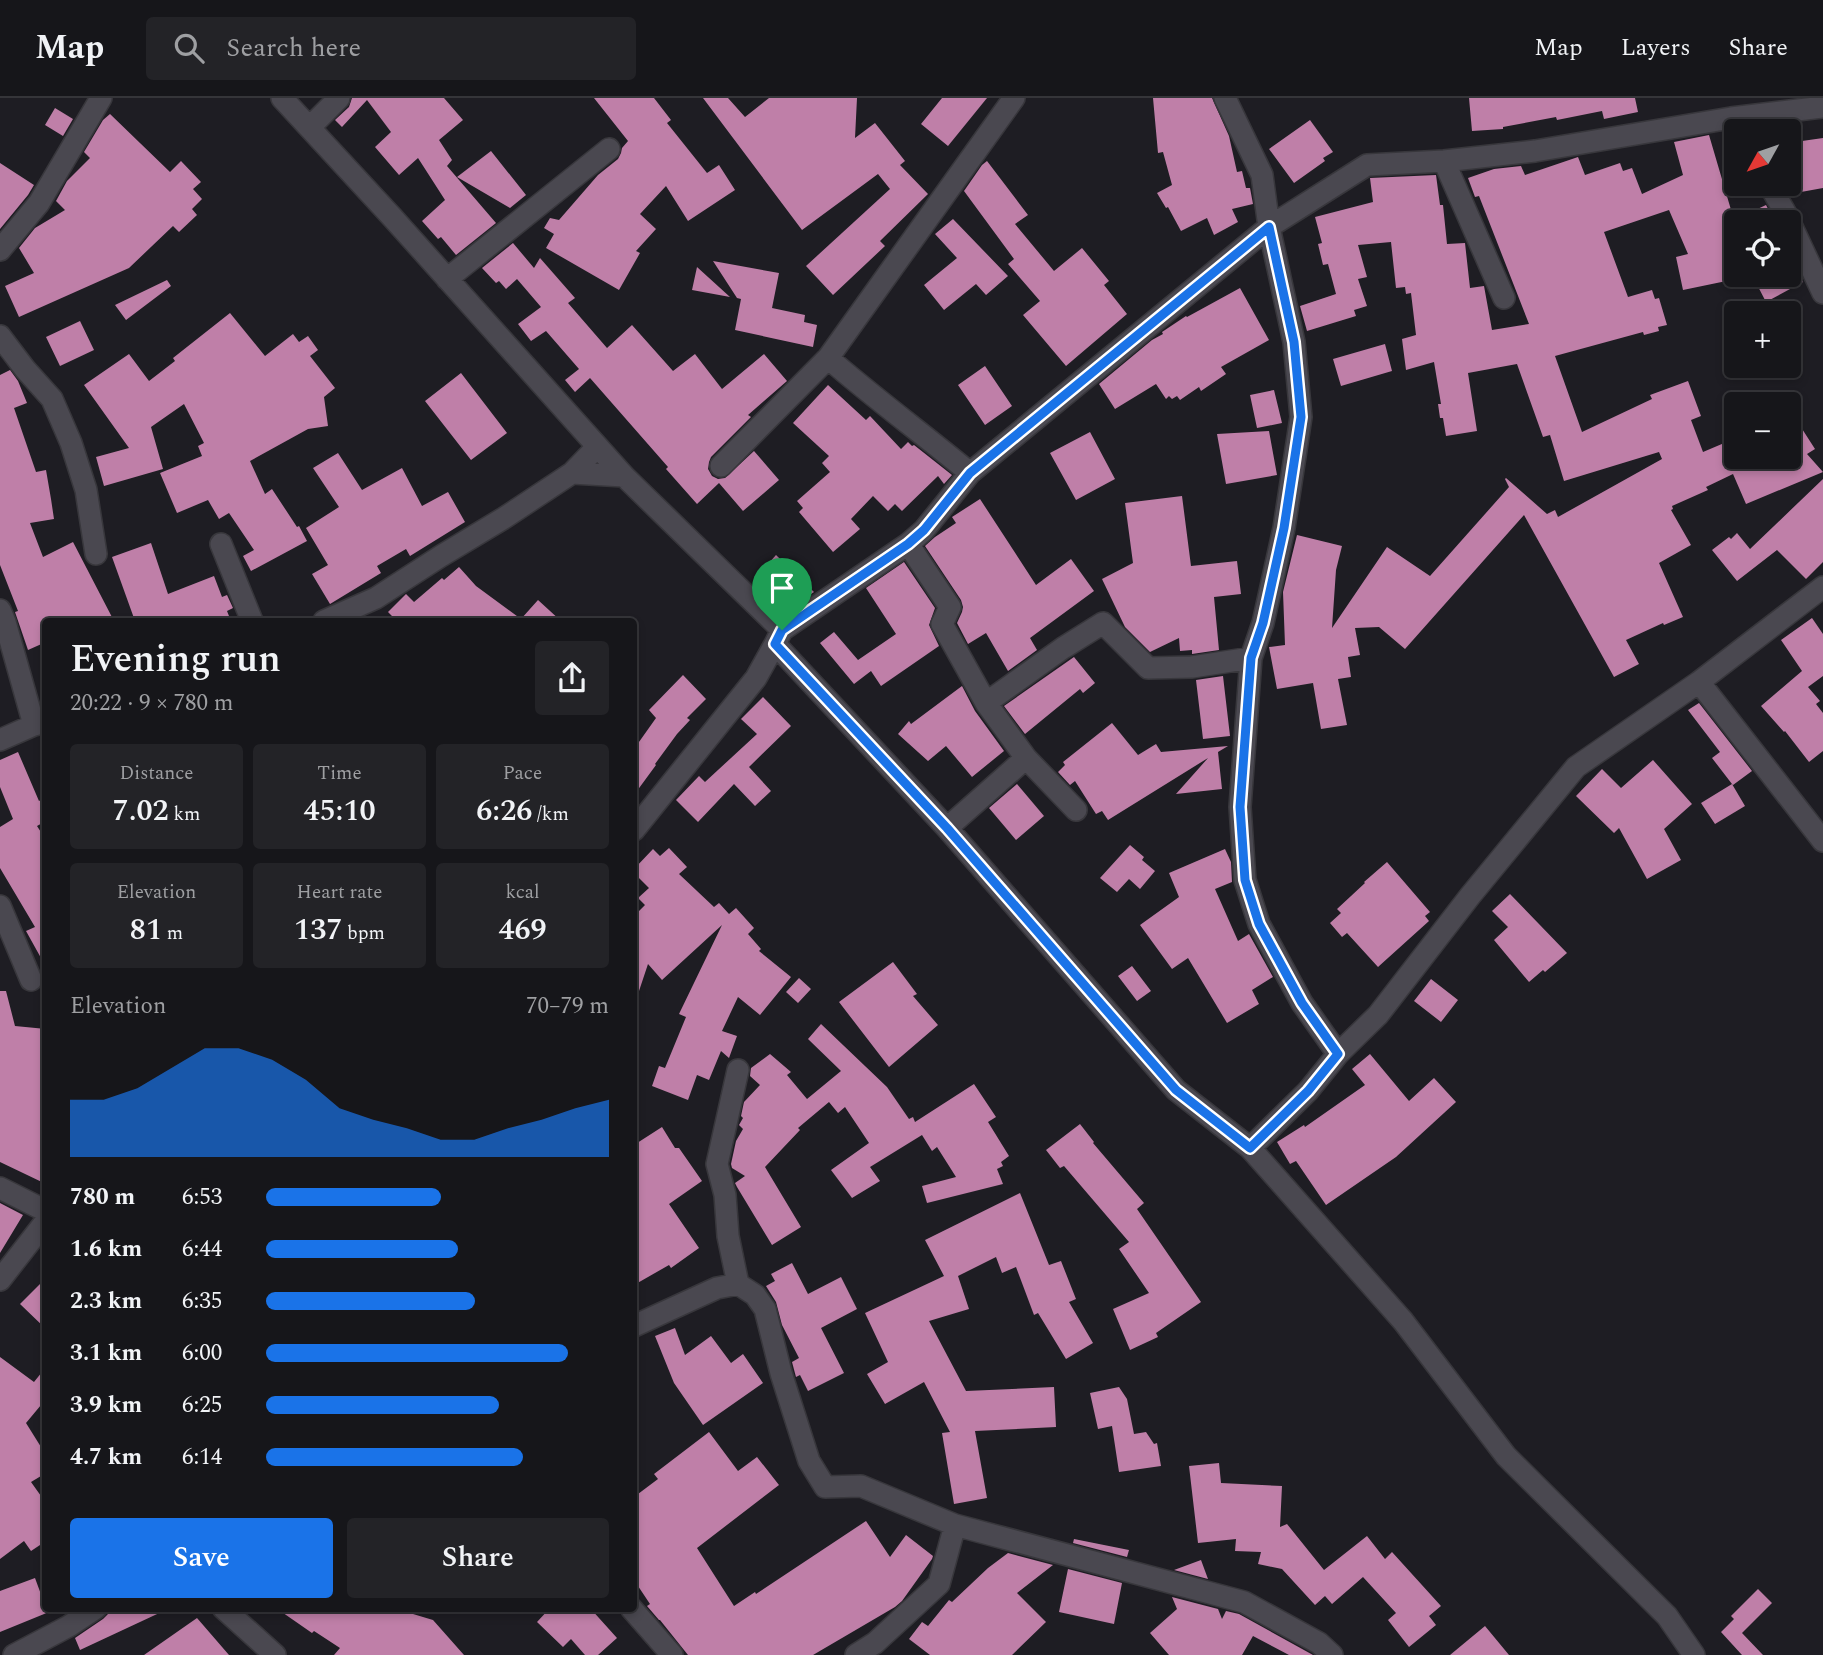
<!DOCTYPE html>
<meta charset="utf-8">
<style>
body{margin:0;font-family:Spectral,serif;background:#232327;color:#f1f3f6;height:100vh;display:flex;flex-direction:column;font-size:26px;white-space:nowrap}
*{box-sizing:border-box;margin:0}
p{font-size:23px;color:#9e9fa2}
.icon{flex:none;width:38px;height:38px;fill:none;stroke:currentColor;stroke-width:2;stroke-linecap:round;stroke-linejoin:round}
.map{position:relative;flex:1;overflow:hidden}
.panel{position:absolute;left:42px;top:520px;width:595px;height:994px;display:flex;flex-direction:column;background:#16161a;border-radius:7px;box-shadow:0 4px 10px #0003,0 0 0 2px #353539}
.panel>*{flex:none}
.needle{width:46px;rotate:230deg}
.tools{position:absolute;left:1724px;top:21px;display:grid;gap:14px}
.tools a{display:grid;place-items:center;width:77px;height:77px;border-radius:7px;background:#16161a;box-shadow:0 4px 10px #0003,0 0 0 2px #353539;font-size:35px}
.pin{position:absolute;display:grid;place-items:center;width:60px;height:60px;color:#fff;margin:-72px -30px;border-radius:50% 50% 50% 0;rotate:-45deg;box-shadow:0 0 7px #0007}
.pin .icon{rotate:45deg}
.round{display:grid;place-items:center;flex:none;width:74px;height:74px;border-radius:7px;background:#232327}
.head{display:flex;align-items:center;justify-content:space-between;height:119px;padding:0 28px}
h1{font-size:38px;font-weight:600;line-height:52px}
.metrics{display:grid;grid-template-columns:repeat(3,1fr);gap:10px;height:119px;padding:7px 28px}
.metrics div{display:grid;align-content:center;border-radius:7px;background:#232327;text-align:center}
.metrics b{font-size:30px;font-weight:600}
.metrics small{font-size:19px;font-weight:400}
.metrics p{font-size:19px}
.chart{height:196px;padding:14px 28px}
.chart p{display:flex;justify-content:space-between}
.chart svg{width:100%;height:126px;margin-top:7px;fill:#1a73e8;opacity:.7}
.action{display:flex;gap:14px;margin-top:auto;padding:14px 28px}
.action a{flex:1;height:80px;border-radius:7px;background:#1a73e8;color:#fff;font-size:28px;font-weight:600;line-height:80px;text-align:center}
.action a+a{background:#232327;color:#f1f3f6}
ul{padding:0 28px;list-style:none;font-size:23px}
li{display:grid;grid-template-columns:112px 84px 1fr;align-items:center;height:52px}
li i{height:18px;border-radius:9px;background:#1a73e8}
header{display:flex;align-items:center;gap:42px;box-sizing:border-box;height:98px;padding:0 35px;background:#16161a;border-bottom:2px solid #353539}
header strong{font-size:33px}
nav{display:flex;gap:38px;margin-inline-start:auto;font-size:24px}
.search{width:490px;height:63px;background:#232327;display:flex;align-items:center;gap:18px;box-sizing:border-box;padding:0 24px;border-radius:7px;color:#9e9fa2;font-size:26px}
.map>svg:first-child{display:block}
.building{fill:#bf7fa8}
.lines{fill:none;stroke-linecap:round;stroke-linejoin:round}
.minor-casing{stroke:#38373c;stroke-width:24}
.minor{stroke:#4a4850;stroke-width:21}
.route-casing{stroke:#fff;stroke-width:14}
.route{stroke:#1a73e8;stroke-width:9}
</style>
<header>
<strong>Map</strong>
<div class="search"><svg class="icon" aria-label="search" viewBox="0 0 24 24"><circle cx="10" cy="10" r="6"/><path d="M15 15l6 6"/></svg>Search here</div>
<nav><a>Map</a><a>Layers</a><a>Share</a></nav>
</header>
<div class="map">
<svg width="1823" height="1557" viewBox="0 0 1823 1557">
<rect width="100%" height="100%" fill="#1e1d23"/>
<!-- building -->
<path class="building" d="M352,0H444L463,22L439,42L452,62L447,68L496,125L456,157L441,139L438,141L422,123L445,102L418,60L399,77L375,49L391,34L367,2L342,29L335,22L349,9Z
M594,0H654L671,22L667,25L707,75L719,67L735,92L688,123L666,88L640,116L656,131L636,153L640,155L619,192L546,150L554,136L544,130L550,120L559,122L598,77L618,61L621,55L622,50L628,43Z
M703,0H728L745,19L769,0H857L855,40L875,25L905,63L900,67L928,96L880,143L885,148L833,197L806,168L890,91L878,76L802,132Z
M942,0H987L948,48L921,26Z
M1153,0H1212L1229,38L1237,74L1242,73L1246,90H1250L1253,106L1232,111L1238,124L1214,137L1207,120L1181,133L1168,109L1166,110L1157,95L1172,87L1163,54L1158,55Z
M1469,0H1635L1638,14L1604,21L1602,13L1557,22L1556,19L1503,29V31L1472,33Z
M55,10L73,21L63,38L45,27Z
M110,16L170,74L181,63L201,84L193,91L202,101L192,111L197,117L179,134L173,128L129,170L19,219L5,188L34,175L19,150L35,130L65,112L56,103L67,83L90,60L84,54L103,22Z
M1310,22L1333,54L1323,60L1325,63L1294,85L1269,51Z
M1709,37L1734,122L1766,107L1775,124H1735L1736,129V181L1683,192L1676,159L1688,156L1669,112L1604,134L1628,199L1652,192L1655,201L1659,200L1667,227L1658,229L1659,233L1644,237L1643,234L1555,258L1582,334L1652,301L1650,297L1688,283L1701,318L1691,322L1703,354L1736,340V359H1788V309L1815,351L1807,356L1823,374L1746,406L1733,376L1706,389L1708,392L1672,408L1673,411L1671,412L1691,447L1659,465L1683,519L1664,527L1663,525L1626,542L1639,566L1614,579L1524,417L1405,551L1379,529L1355,530L1360,557L1348,559L1351,579L1338,581L1347,627L1321,631L1313,585L1277,591L1269,549L1285,547L1283,494L1297,437L1342,448L1336,472L1332,530L1387,449L1430,478L1509,389L1505,381L1506,380L1547,416L1555,412L1558,419L1662,361L1659,354L1564,383L1550,337L1543,339L1517,266L1468,275L1477,333L1446,338L1443,320H1440L1438,306H1441L1434,264L1406,272L1402,241L1416,237L1411,195L1406,196L1405,189L1396,190L1391,144L1358,147L1367,179L1358,181L1367,208L1354,212L1356,218L1307,233L1300,208L1336,196L1328,166L1323,167L1318,146L1322,145L1315,119L1373,104L1370,80L1436,77L1440,107H1443L1447,146L1465,145L1470,190L1484,188L1492,232L1529,226L1479,98L1475,99L1468,80L1494,71L1521,68L1525,77L1578,59L1585,77L1620,65L1623,73L1632,70L1642,96L1683,77L1674,44Z
M1823,40V90L1790,96L1788,94V45Z
M491,53L526,97L510,110L457,79Z
M987,63L1028,117L1015,126L1054,173L1082,150L1109,183L1104,187L1127,216L1066,268L1023,217L1040,203L1008,166L1014,161L964,93L982,67Z
M0,65L34,87L28,97L0,131Z
M953,121L1008,178L986,197L976,186L944,212L924,187L957,160L935,136Z
M513,145L534,170L540,160L575,200L568,205L607,250L632,227L673,273L695,256L722,291L764,256L787,283L748,317L751,319L711,359L709,364L708,371L712,378L718,381L725,380L754,353L779,382L743,413L719,385L697,406L666,371L668,369L590,280L575,294L565,282L579,271L546,233L531,243L518,226L541,209L517,181L506,191L499,183L496,185L482,170Z
M713,163L779,175L772,210L805,217L804,224L817,227L813,249L735,232L741,201L737,200Z
M697,169L730,199L692,192Z
M1752,177H1800L1803,184L1766,204Z
M167,182L171,188L126,222L115,207Z
M1240,190L1269,242L1221,269L1226,276L1201,293L1199,289L1180,302L1177,298L1172,301L1169,298L1166,301L1156,286L1115,311L1099,286L1152,242L1163,236L1162,234L1186,218L1187,219Z
M230,215L265,258L293,236L299,244L308,238L318,252L310,258L335,290L324,299L328,328L308,331L250,363L265,396L272,391L297,429L299,428L307,443L251,473L243,458L254,452L229,415L219,421L208,402L177,415L160,375L202,358L198,348L204,345L184,306L151,329L163,371L104,388L96,359L129,350L84,287L129,256L149,283L175,263L173,260Z
M80,223L94,252L60,268L46,239Z
M1385,246L1392,273L1341,288L1333,261Z
M985,268L1012,308L985,327L958,287Z
M10,272L18,283L27,305L14,310L36,374L46,372L51,401L54,421L30,425L43,459L73,444L114,523H46V544L28,552L15,514L18,513L0,467V277Z
M461,275L507,335L471,362L425,303Z
M828,287L866,322L870,318L901,351L908,344L912,348L914,347L952,377L944,386L938,378L902,413L895,406L888,413L873,398L851,421L860,431L833,454L799,414L803,410L797,403L830,374L822,365L829,358L793,325Z
M1274,292L1282,325L1257,330L1250,297Z
M1269,333L1277,377L1226,386L1217,336Z
M1090,334L1115,381L1076,402L1050,355Z
M338,355L362,392L402,370L422,408L448,394L465,424L410,458L406,451L377,468L381,475L330,506L312,476L328,467L306,430L339,409L313,370Z
M1823,381V464L1806,481L1777,452L1737,483L1712,452L1729,439L1731,441L1737,435L1750,451Z
M1182,398L1191,468L1237,463L1241,496L1214,499L1219,552L1192,556V552L1180,553L1179,540L1150,554L1125,529L1102,481L1133,465L1125,405Z
M980,401L1036,487L1071,461L1094,493L1030,540L1037,552L1008,573L986,535L968,546L957,525L962,514L963,509L961,502L925,448L935,439L956,425L952,419Z
M151,445L168,496L214,478L222,499L227,497L233,510L227,513L231,523H135L112,459Z
M776,457L814,494L795,507L760,475Z
M904,464L935,510L929,527L939,548L881,588L871,573L854,586L820,545L834,534L858,562L896,536L866,490Z
M459,469L476,488L521,521L538,502L561,523H397L388,514L406,496L414,504L442,480L444,482Z
M1812,520L1823,536V578L1808,589L1820,603L1816,606L1823,615V653L1809,664L1785,633L1784,634L1761,608L1802,573L1781,542Z
M1074,559L1095,585L1083,595L1080,591L1025,636L1004,608Z
M683,577L706,601L687,620L690,622L677,636L655,666L656,667L634,697V651L656,620L649,612Z
M1223,578L1230,638L1203,641L1196,582Z
M962,588L975,613L1004,653L972,679L946,648L928,663L898,636L909,623L911,626Z
M763,599L791,628L749,669L771,693L755,708L734,686L698,724L676,702L699,678L705,684L757,636L741,621Z
M1699,605L1752,673L1733,687L1732,686L1745,708L1715,726L1701,705L1732,686L1712,660L1720,654L1688,612Z
M1112,625L1138,657L1156,646L1161,654L1228,648L1218,654L1222,691L1176,696L1208,660L1108,722L1102,713L1096,716L1075,683L1070,687L1058,674L1065,667L1063,664Z
M18,654L39,703L46,699V723L37,728L46,742V869L26,833L35,829L0,770V729L13,721L0,689V662Z
M1653,662L1692,706L1664,731L1681,762L1647,781L1619,730L1614,735L1576,698L1602,671L1621,690Z
M1017,686L1044,718L1016,742L989,710Z
M1130,747L1144,759L1142,762L1155,773L1140,791L1129,781L1117,794L1100,780Z
M669,750L687,769L679,776L714,809L719,805L729,816L736,810L754,830L748,836L761,851L759,853L791,879L760,917L738,899L722,933L737,938L729,960L721,953L709,982L697,977L688,1002L652,988L659,968L665,970L686,919L679,916L722,827L662,882L648,866L637,899H634V818L645,807L638,800L649,790L634,775V771L653,751L660,758Z
M1225,751L1231,764L1232,784L1215,791L1238,843L1249,836L1273,879L1252,892L1259,906L1227,925L1188,860L1172,871L1140,827L1179,799L1169,775Z
M1387,764L1430,814L1425,818L1429,823L1378,869L1347,835L1342,839L1330,825L1341,815L1337,811L1365,785L1364,784Z
M1510,796L1567,855L1545,874L1543,872L1529,884L1494,842L1508,829L1492,813Z
M893,864L917,896L913,898L938,927L889,969L839,904Z
M1132,868L1151,893L1137,903L1118,878Z
M799,880L811,891L798,905L786,894Z
M1431,881L1458,902L1441,924L1414,903Z
M0,893H6L15,928L46,931V1086L0,1064Z
M821,926L887,989L909,1021L913,1019L915,1024L974,986L996,1019L988,1024L1009,1058L1001,1064L1003,1068L997,1071L1003,1086L927,1105L922,1088L956,1079L937,1049L932,1053L922,1037L870,1069L880,1083L852,1100L831,1072L869,1045L845,1009L838,1015L829,1004L798,1030L800,1032L765,1069L801,1129L772,1147L737,1089L735,1085L745,1078L732,1070L731,1066L736,1043L743,1031L739,1027L743,1020L741,1018L744,1004L760,987L750,978L751,970L770,956L791,974L787,977L807,1001L841,973L808,941Z
M1370,956L1409,1003L1434,980L1456,1004L1396,1059L1326,1107L1296,1063L1290,1066L1277,1044L1304,1027L1305,1029L1365,987L1352,971Z
M1080,1026L1094,1044L1093,1045L1144,1105L1137,1111L1201,1204L1156,1235L1158,1239L1130,1252L1113,1211L1149,1195L1119,1151L1129,1144L1064,1068L1060,1070L1046,1052Z
M662,1029L675,1050H679L702,1083L669,1106L699,1150L671,1170L669,1167L634,1187V1047Z
M1020,1095L1049,1167L1061,1163L1076,1201L1069,1204L1093,1245L1066,1261L1038,1215L1034,1217L1016,1169L1002,1175L996,1159L958,1178L969,1211L929,1223L966,1293L1054,1289L1056,1329L975,1333L987,1400L954,1406L942,1335L950,1334L924,1284L885,1306L867,1276L888,1264L865,1215L944,1178L925,1142Z
M0,1105L23,1117L0,1155Z
M792,1165L808,1196L841,1179L857,1211L821,1230L844,1275L808,1293L800,1277L796,1279L792,1264L799,1260L782,1227L776,1204L766,1188L775,1183L771,1176Z
M46,1180V1231L20,1206Z
M675,1230L685,1257L711,1238L731,1265L743,1256L763,1285L703,1327L674,1285L655,1238Z
M0,1259L34,1284L46,1269V1301L26,1325L46,1357V1375L31,1384L46,1405V1443L31,1453L24,1443L0,1461Z
M1119,1289L1127,1301L1134,1336L1146,1334L1154,1346L1157,1345L1161,1368L1119,1374L1112,1328L1098,1331L1090,1295Z
M709,1334L738,1373L757,1359L779,1387L697,1450L734,1508L755,1494L756,1496L866,1423L890,1459L906,1437L933,1458L932,1461L902,1503L895,1509L813,1557H688L660,1522H659L647,1508L650,1506L634,1482V1399L658,1381L654,1376Z
M1219,1365L1221,1385L1282,1388L1280,1429L1287,1426L1324,1472L1367,1438L1385,1461L1392,1454L1441,1508L1429,1518L1436,1527L1409,1549L1388,1522L1396,1515L1363,1479L1332,1506L1325,1498L1315,1507L1282,1471L1258,1466L1261,1454L1235,1453L1236,1441L1198,1445L1189,1368Z
M1074,1441L1129,1452L1127,1459L1073,1445Z
M1008,1455L1053,1467L1017,1495L1046,1524L1012,1557H930L909,1541L922,1524L928,1528L949,1502L952,1504L988,1470Z
M1201,1462L1208,1481L1174,1472Z
M1068,1471L1122,1485L1114,1526L1059,1514Z
M35,1480L46,1510L49,1514L0,1534V1493Z
M1758,1491L1772,1505L1742,1535L1763,1557H1742L1721,1534L1734,1521L1731,1518Z
M1172,1499L1218,1511L1222,1521L1226,1513L1239,1516L1313,1557H1289L1253,1538L1242,1557H1169L1150,1535L1177,1511Z
M119,1510H170L80,1552L75,1540L103,1521L108,1516Z
M276,1510H414L413,1516L433,1522L464,1557H334L340,1550L314,1533L312,1535Z
M550,1510H590L617,1540L598,1557H585L571,1541L563,1549L537,1524Z
M197,1520L229,1557H144Z
M1485,1528L1509,1557H1450Z"/>
<g class="lines">
<defs>
<path id="minor" d="M282,0L392,119L624,378L782,532L775,546L947,730L1176,992L1250,1050L1403,1223L1506,1358L1667,1518L1694,1557
M1225,0L1262,77L1269,129L1294,244L1301,319L1284,430L1263,525L1251,560L1240,709L1245,782L1259,826L1302,905L1338,956
M310,29L339,0
M1444,63L1504,200
M1769,86L1786,116L1823,195
M0,152L39,105L101,0
M447,181L609,51
M0,238L25,271L52,301L71,345L86,392L96,456
M721,368L828,260
M572,375L624,378
M970,375C923,336 874,300 828,260L1014,0
M221,446L252,523
M908,446L950,509L942,526L986,605L1026,660L1076,712
M0,512L5,524L34,627
M324,523L376,500L441,458L504,420L572,375L597,349
M782,532L908,446L924,432L970,375L1269,129L1367,67L1444,63L1535,53L1731,20L1823,9
M1699,584L1823,743
M986,605L1063,550L1103,525L1148,570L1192,569L1251,560
M0,642L34,627L46,624
M947,730L1026,660
M634,732L756,580L775,546
M0,808L31,882
M738,972L717,1066L725,1097L728,1138L738,1186
M1250,1050L1308,993L1338,956L1378,917L1470,798L1576,669L1699,584L1823,489
M0,1090L46,1113
M0,1182L46,1123
M634,1228L717,1190L738,1186L755,1197L765,1211L781,1275L809,1363L825,1389L861,1388L955,1427L939,1486L875,1545L856,1557
M955,1427L1244,1504L1319,1545L1332,1557
M223,1510L275,1557
M631,1510L672,1557
M14,1557L69,1528L96,1510"/>
</defs>
<!-- minor casing -->
<use href="#minor" class="minor-casing"/>
<!-- minor -->
<use href="#minor" class="minor"/>
</g>
<g class="lines">
<defs>
<path id="route" d="M1269,129L1294,244L1301,319L1284,430L1263,525L1251,560L1240,709L1245,782L1259,826L1302,905L1338,956L1308,993L1250,1050L1176,992L947,730L775,546L782,532L908,446L924,432L970,375Z"/>
</defs>
<!-- route casing -->
<use href="#route" class="route-casing"/>
<!-- route -->
<use href="#route" class="route"/>
</g>
</svg>
<div class="tools">
<a><svg class="needle" viewBox="-14 -14 28 28"><path d="M0-13l5 13h-10z" fill="#e53935"/><path d="M0 13l5-13h-10z" fill="#9e9fa2"/></svg></a>
<a><svg class="icon" aria-label="locate" viewBox="0 0 24 24"><circle cx="12" cy="12" r="6"/><path d="M12 2v4M12 18v4M2 12h4M18 12h4"/></svg></a>
<a>+</a>
<a>−</a>
</div>
<div class="pin" style="left:782px;top:532px;background:#1e9e55"><svg class="icon" aria-label="arrive" viewBox="0 0 24 24"><path d="M6 21V4h12l-3 4 3 4H6"/></svg></div>
<section class="panel">
<div class="head"><div><h1>Evening run</h1><p>20:22 · 9 × 780 m</p></div><a class="round"><svg class="icon" aria-label="share" viewBox="0 0 24 24"><path d="M12 15V3M7 8l5-5 5 5M5 13v7h14v-7"/></svg></a></div>
<div class="metrics">
<div><p>Distance</p><b>7.02<small> km</small></b></div>
<div><p>Time</p><b>45:10</b></div>
<div><p>Pace</p><b>6:26<small> /km</small></b></div>
</div>
<div class="metrics">
<div><p>Elevation</p><b>81<small> m</small></b></div>
<div><p>Heart rate</p><b>137<small> bpm</small></b></div>
<div><p>kcal</p><b>469</b></div>
</div>
<div class="chart"><p><span>Elevation</span>70–79 m</p>
<svg viewBox="0 0 160 44" preserveAspectRatio="none"><path d="M0 44V24L10 24L20 20L30 13L40 6L50 6L60 10L70 17L80 27L90 31L100 34L110 38L120 38L130 34L140 31L150 27L160 24V44z"/></svg>
</div>
<ul>
<li><b>780 m</b>6:53<i style="width:51%"></i></li>
<li><b>1.6 km</b>6:44<i style="width:56%"></i></li>
<li><b>2.3 km</b>6:35<i style="width:61%"></i></li>
<li><b>3.1 km</b>6:00<i style="width:88%"></i></li>
<li><b>3.9 km</b>6:25<i style="width:68%"></i></li>
<li><b>4.7 km</b>6:14<i style="width:75%"></i></li>
</ul>
<div class="action"><a>Save</a><a>Share</a></div>
</section>
</div>
